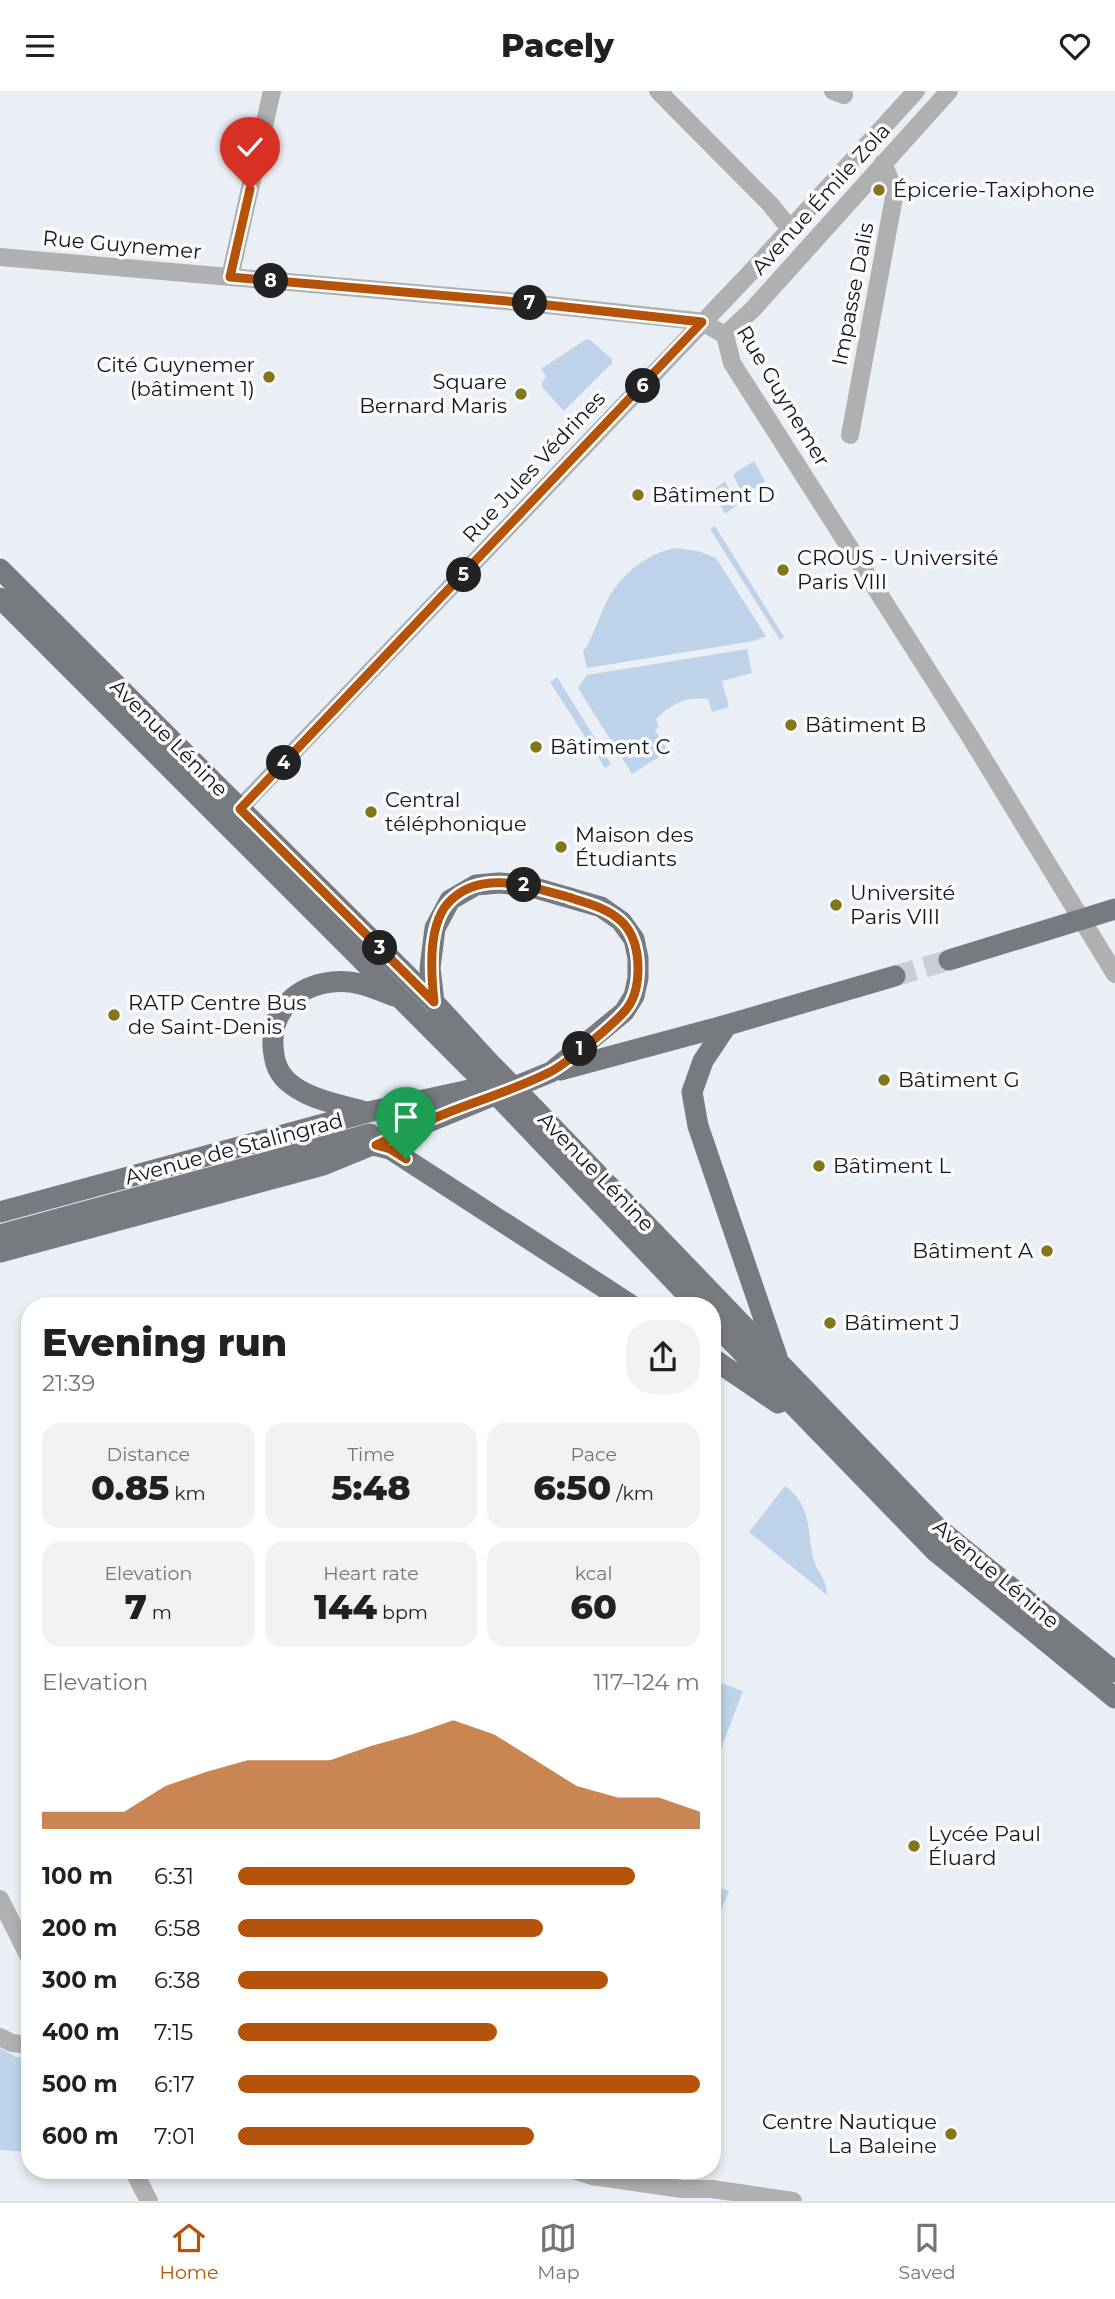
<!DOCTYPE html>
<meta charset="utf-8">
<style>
body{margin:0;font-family:Montserrat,sans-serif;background:#f2f2f2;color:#202124;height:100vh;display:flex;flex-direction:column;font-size:26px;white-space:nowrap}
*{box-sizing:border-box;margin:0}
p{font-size:23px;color:#757577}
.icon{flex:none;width:38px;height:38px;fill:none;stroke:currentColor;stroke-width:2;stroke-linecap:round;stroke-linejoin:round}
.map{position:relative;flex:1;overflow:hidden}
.sheet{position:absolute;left:21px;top:1206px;width:700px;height:882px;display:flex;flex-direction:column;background:#fff;border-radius:28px;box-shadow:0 4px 10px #0003}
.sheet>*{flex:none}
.pin{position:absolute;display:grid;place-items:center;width:60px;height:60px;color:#fff;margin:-72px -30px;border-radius:50% 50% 50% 0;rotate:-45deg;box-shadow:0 0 7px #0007}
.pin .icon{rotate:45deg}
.km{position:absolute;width:35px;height:35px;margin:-18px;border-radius:50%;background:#222;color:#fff;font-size:19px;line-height:35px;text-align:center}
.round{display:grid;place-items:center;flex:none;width:74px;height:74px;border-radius:28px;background:#f2f2f2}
.head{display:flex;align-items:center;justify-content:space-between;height:119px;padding:0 21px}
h1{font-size:38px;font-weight:800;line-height:52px}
.figures{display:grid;grid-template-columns:repeat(3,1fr);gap:10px;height:119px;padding:7px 21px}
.figures div{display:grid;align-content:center;border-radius:18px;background:#f2f2f2;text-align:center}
.figures b{font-size:35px;font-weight:800}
.figures small{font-size:19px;font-weight:400}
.figures p{font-size:19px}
.chart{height:196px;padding:14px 21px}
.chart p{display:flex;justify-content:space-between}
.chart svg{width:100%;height:126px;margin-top:7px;fill:#b45309;opacity:.7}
ul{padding:0 21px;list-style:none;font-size:23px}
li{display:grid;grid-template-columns:112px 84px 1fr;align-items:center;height:52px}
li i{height:18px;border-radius:9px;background:#b45309}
header{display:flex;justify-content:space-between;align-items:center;height:91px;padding:0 21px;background:#fff;font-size:32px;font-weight:800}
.tab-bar{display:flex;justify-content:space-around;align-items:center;height:98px;border-top:2px solid #e0e0e0;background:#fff;font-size:19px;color:#757577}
.tab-bar a{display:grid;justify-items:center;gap:4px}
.tab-bar .active{color:#b45309}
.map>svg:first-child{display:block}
.green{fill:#bed3e9}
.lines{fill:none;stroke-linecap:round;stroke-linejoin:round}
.major-tunnel{stroke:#caced4;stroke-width:21;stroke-dasharray:21 10;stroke-linecap:butt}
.minor{stroke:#aeb0b2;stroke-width:18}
.major{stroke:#777b80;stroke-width:21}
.major-bridge{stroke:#777b80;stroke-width:21}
.route-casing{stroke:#fff;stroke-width:14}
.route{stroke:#b45309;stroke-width:9}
.poi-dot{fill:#84761a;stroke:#fafcfe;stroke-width:2.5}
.labels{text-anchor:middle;stroke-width:7;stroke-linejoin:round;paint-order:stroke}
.poi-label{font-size:21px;fill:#151618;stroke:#fafcfe;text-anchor:start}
.street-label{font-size:21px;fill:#151618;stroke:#fafcfe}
</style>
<header><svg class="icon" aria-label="menu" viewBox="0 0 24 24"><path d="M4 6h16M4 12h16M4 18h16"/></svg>Pacely<svg class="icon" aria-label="heart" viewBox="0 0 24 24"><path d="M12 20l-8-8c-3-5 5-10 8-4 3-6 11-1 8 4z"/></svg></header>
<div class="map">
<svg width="1115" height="2110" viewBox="0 0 1115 2110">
<rect width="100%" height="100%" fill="#eaeff5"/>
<!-- green -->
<path class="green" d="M585,249H590L612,268V272L564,320L542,296V292L546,285L541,278Z
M754,370L765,390L743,406L733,383Z
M725,390L737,414L725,423L712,400Z
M715,435L784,546L780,549L710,438Z
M675,457L698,460L716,467L766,545L754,550L587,577L583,561C594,545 598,527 607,510C619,485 647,462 675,457Z
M747,558L752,582L722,590L729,616L712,621L708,608C686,605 671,613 656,628L659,636L655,639L668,660L632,683L578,597L587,584Z
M557,586L611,673L605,677L550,591Z
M785,1395C812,1414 807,1440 813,1467C817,1481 828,1490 827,1504L749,1441Z
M713,1589L743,1600L721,1658L712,1655Z
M712,1794L729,1800L713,1839L712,1838Z
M0,1957L16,1966L30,1967V2061L0,2059Z"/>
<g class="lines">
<!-- major-tunnel -->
<path class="major-tunnel" d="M895,885L949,869"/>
<!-- minor -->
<path class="minor" d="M658,0L770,113L791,139
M833,0L844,4
M0,166L529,212L688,229L702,231L725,244L732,272L969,644L1115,883
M230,186L272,0
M725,244L753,218L949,0
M850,344L895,101L883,72
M240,717L750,182L916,0
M0,1808L30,1868
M0,1946L12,1952L30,1954
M133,2079L149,2110
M573,2079L592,2085L682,2098H712L793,2110"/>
<!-- major -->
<path class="major" d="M0,478L434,911L488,970
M0,507L469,976
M949,869L1115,818
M727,934L703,970L692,1001L698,1035L777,1266
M560,979L727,934L895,885
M534,1017L939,1438L1115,1581
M366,1021C339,1013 307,1009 286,989C276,979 274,968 273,955C271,919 297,895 332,891C354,888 374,897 394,905
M514,1022L697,1214
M369,1053L390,1058L631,1214
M0,1121L368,1021L488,995
M0,1144L370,1043
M0,1161L323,1074L551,981L624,921L634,905L638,887V867L634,848L621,830L601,816L525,794L499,792L476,794L450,809L435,837L430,877L434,911
M712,1230L934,1459L1115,1607
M712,1267L778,1312"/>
<!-- major-bridge -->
<path class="major-bridge" d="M488,970L534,1017
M469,976L514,1022"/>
</g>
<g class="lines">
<defs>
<path id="route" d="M250,98L230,186L529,212L702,231L240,718L434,911C431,881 427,831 451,809C483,778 531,796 568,806C586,812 606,816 621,830C634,842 638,861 638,878C638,894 634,911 623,922C610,936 564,975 548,982C516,998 482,1008 449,1021C424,1031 400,1043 376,1054L390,1058L406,1068"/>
</defs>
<!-- route casing -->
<use href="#route" class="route-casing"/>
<!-- route -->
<use href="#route" class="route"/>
</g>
<!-- markers -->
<g class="poi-dot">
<circle cx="879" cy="99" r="7"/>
<circle cx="269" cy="286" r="7"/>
<circle cx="521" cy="303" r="7"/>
<circle cx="638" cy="404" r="7"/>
<circle cx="783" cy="479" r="7"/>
<circle cx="791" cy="634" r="7"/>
<circle cx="536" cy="656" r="7"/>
<circle cx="371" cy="721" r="7"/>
<circle cx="561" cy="756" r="7"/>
<circle cx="836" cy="814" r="7"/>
<circle cx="114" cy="924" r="7"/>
<circle cx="884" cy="989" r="7"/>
<circle cx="819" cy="1075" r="7"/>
<circle cx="1047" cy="1160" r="7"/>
<circle cx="830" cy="1232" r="7"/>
<circle cx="914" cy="1755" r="7"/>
<circle cx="951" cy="2043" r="7"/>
</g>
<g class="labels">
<!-- poi labels -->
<g class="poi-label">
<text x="893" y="106">Épicerie-Taxiphone</text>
<text x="255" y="281" text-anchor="end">Cité Guynemer<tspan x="255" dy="24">(bâtiment 1)</tspan></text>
<text x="507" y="298" text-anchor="end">Square<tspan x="507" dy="24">Bernard Maris</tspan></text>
<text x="652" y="411">Bâtiment D</text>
<text x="797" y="474">CROUS - Université<tspan x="797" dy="24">Paris VIII</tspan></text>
<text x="805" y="641">Bâtiment B</text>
<text x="550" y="663">Bâtiment C</text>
<text x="385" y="716">Central<tspan x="385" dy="24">téléphonique</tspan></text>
<text x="575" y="751">Maison des<tspan x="575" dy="24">Étudiants</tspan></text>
<text x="850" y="809">Université<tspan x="850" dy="24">Paris VIII</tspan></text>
<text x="128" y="919">RATP Centre Bus<tspan x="128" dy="24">de Saint-Denis</tspan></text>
<text x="898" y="996">Bâtiment G</text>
<text x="833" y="1082">Bâtiment L</text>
<text x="1033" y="1167" text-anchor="end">Bâtiment A</text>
<text x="844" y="1239">Bâtiment J</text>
<text x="928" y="1750">Lycée Paul<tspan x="928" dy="24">Éluard</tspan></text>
<text x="937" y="2038" text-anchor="end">Centre Nautique<tspan x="937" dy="24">La Baleine</tspan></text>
</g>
<!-- street labels -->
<g class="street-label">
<text transform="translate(821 108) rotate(-48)" y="7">Avenue Émile Zola</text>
<text transform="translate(122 154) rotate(5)" y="7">Rue Guynemer</text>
<text transform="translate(853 203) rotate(-79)" y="7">Impasse Dalis</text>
<text transform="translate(783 305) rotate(59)" y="7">Rue Guynemer</text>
<text transform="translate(534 376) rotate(-47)" y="7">Rue Jules Védrines</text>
<text transform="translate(169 647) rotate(45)" y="7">Avenue Lénine</text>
<text transform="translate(234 1058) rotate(-15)" y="7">Avenue de Stalingrad</text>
<text transform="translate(596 1081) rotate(46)" y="7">Avenue Lénine</text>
<text transform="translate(996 1483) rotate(40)" y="7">Avenue Lénine</text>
</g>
</g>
</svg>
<div class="pin" style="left:406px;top:1068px;background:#1e9e55"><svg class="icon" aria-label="arrive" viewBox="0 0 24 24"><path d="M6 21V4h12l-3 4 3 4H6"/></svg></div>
<div class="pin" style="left:250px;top:98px;background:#d93025"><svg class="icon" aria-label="check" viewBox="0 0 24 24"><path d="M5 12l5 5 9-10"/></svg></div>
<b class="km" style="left:580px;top:958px">1</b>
<b class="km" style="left:524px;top:794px">2</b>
<b class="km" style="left:380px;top:857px">3</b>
<b class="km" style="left:284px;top:672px">4</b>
<b class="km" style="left:464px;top:484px">5</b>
<b class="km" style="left:643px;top:295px">6</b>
<b class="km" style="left:530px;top:212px">7</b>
<b class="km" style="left:271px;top:190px">8</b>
<section class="sheet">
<div class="head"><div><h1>Evening run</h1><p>21:39</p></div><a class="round"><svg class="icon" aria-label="share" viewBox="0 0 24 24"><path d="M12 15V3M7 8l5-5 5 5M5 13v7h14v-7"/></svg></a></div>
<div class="figures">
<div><p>Distance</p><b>0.85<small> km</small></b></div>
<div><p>Time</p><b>5:48</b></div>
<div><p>Pace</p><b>6:50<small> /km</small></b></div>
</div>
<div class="figures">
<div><p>Elevation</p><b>7<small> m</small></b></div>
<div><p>Heart rate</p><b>144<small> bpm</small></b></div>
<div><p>kcal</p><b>60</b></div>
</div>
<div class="chart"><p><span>Elevation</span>117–124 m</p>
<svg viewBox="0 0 160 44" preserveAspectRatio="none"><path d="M0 44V38L10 38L20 38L30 29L40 24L50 20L60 20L70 20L80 15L90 11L100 6L110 11L120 20L130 29L140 33L150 33L160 38V44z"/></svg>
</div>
<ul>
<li><b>100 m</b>6:31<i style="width:86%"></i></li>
<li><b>200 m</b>6:58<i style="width:66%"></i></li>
<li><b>300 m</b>6:38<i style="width:80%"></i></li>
<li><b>400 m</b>7:15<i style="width:56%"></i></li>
<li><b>500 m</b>6:17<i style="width:100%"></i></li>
<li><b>600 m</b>7:01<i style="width:64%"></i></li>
</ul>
</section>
</div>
<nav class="tab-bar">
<a class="active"><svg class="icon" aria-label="home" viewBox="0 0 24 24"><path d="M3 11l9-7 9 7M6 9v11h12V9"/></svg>Home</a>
<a><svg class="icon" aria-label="map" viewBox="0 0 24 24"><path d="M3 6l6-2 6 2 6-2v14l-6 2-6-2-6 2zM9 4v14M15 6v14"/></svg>Map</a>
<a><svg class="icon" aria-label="saved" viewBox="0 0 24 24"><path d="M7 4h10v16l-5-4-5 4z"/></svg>Saved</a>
</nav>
